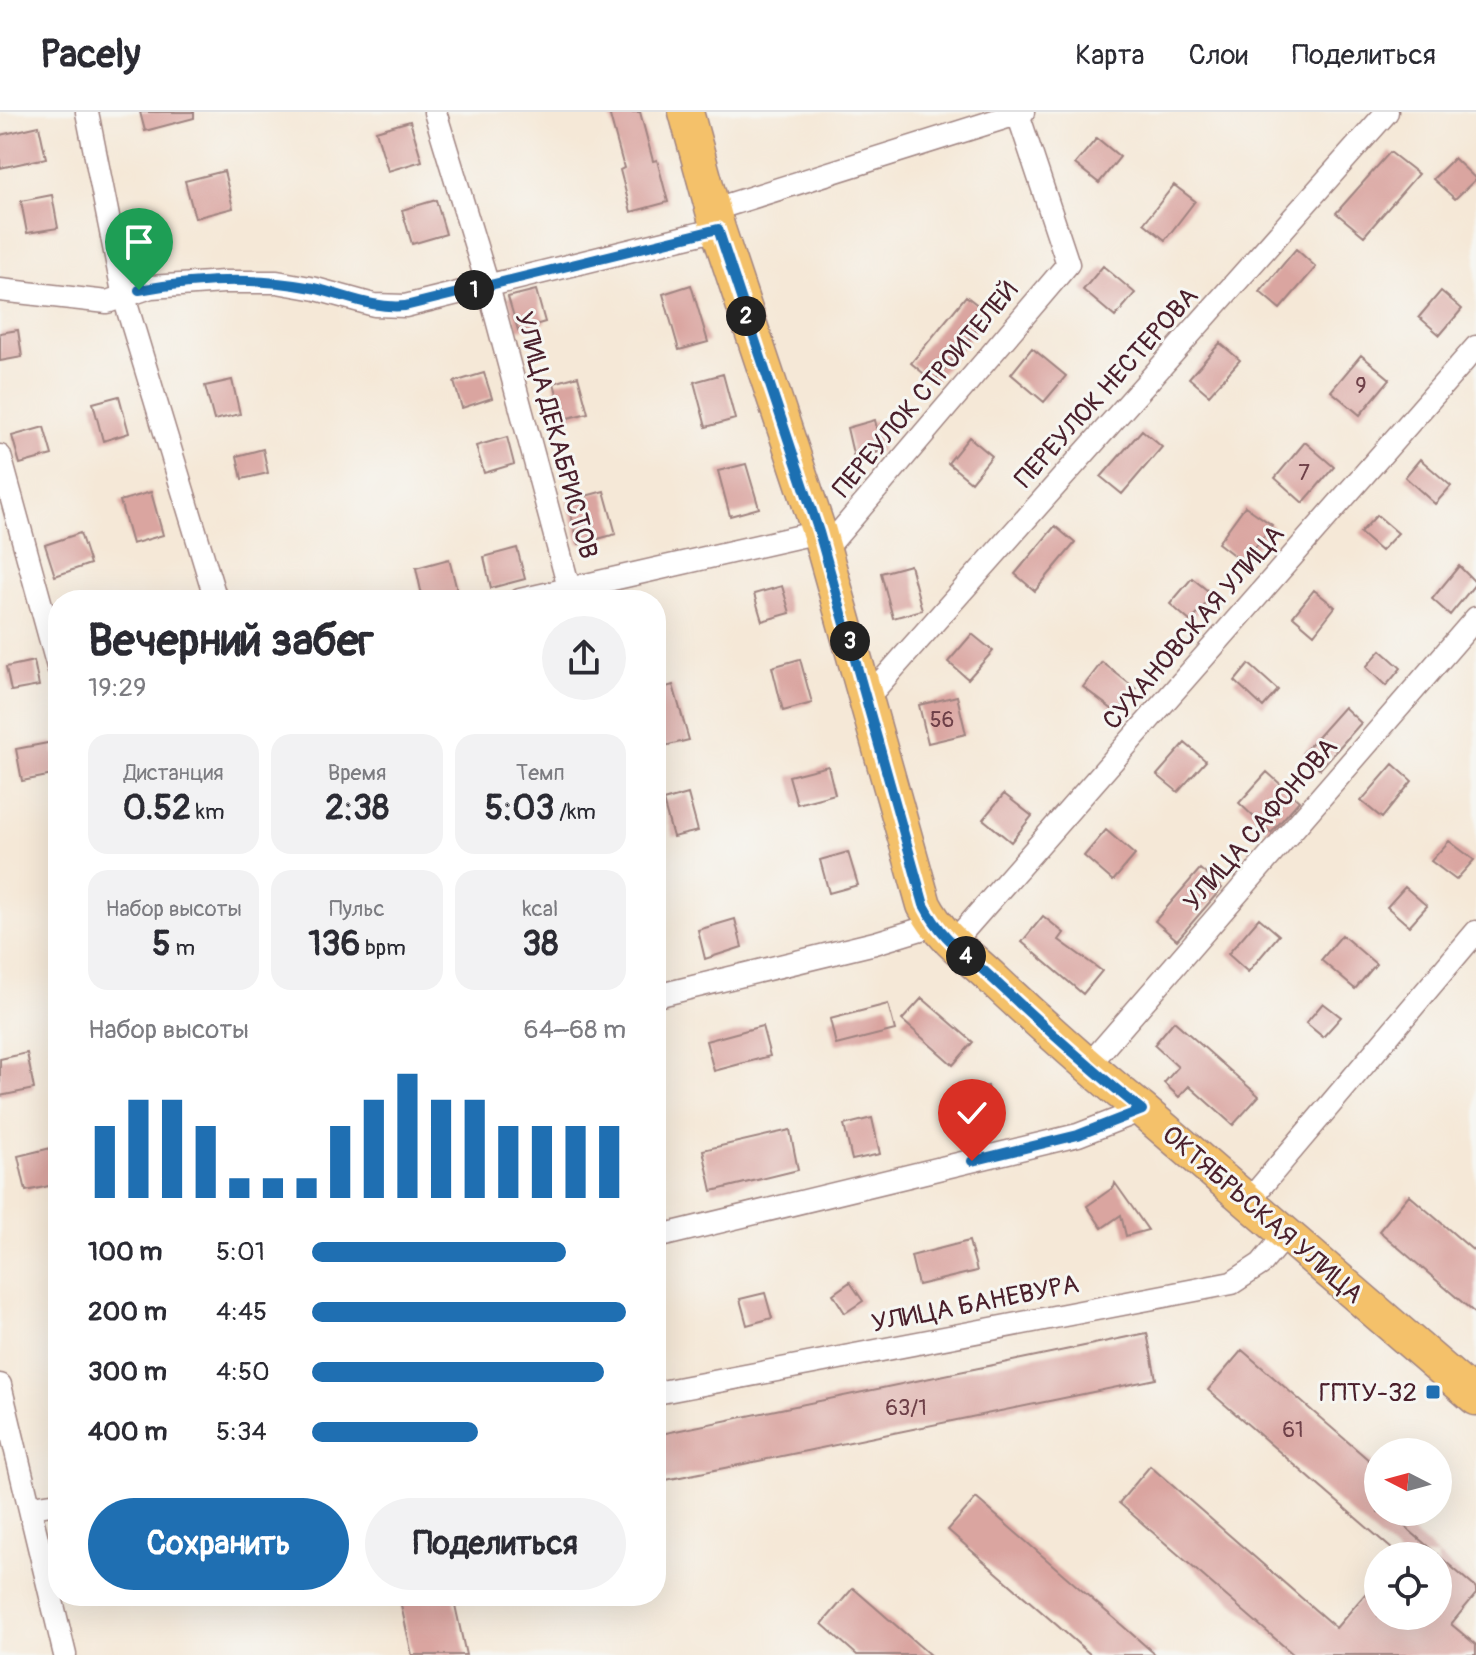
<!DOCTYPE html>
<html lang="ru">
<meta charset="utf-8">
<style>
body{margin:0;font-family:Pangolin,sans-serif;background:#f2f2f3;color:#2b2b33;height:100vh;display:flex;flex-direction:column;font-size:30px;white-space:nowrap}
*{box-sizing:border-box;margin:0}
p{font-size:26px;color:#7c7c81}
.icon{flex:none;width:44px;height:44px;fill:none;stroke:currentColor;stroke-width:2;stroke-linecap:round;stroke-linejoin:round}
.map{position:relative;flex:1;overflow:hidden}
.side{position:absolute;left:48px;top:478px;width:618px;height:1016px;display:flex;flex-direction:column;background:#fff;border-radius:32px;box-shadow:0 8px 32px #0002}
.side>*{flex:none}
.needle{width:52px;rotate:276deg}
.controls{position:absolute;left:1364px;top:1326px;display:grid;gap:16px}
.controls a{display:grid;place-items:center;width:88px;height:88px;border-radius:50%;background:#fff;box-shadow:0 8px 32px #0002;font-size:40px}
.pin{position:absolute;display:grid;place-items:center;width:68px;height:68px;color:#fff;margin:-82px -34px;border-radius:50% 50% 50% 0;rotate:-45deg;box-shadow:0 0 8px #0007}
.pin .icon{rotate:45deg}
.km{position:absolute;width:40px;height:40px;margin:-20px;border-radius:50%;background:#222;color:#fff;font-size:22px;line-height:40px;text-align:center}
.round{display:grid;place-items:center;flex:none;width:84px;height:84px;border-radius:42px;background:#f2f2f3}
.overview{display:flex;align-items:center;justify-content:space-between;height:136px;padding:0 40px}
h1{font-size:44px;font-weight:700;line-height:60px}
.metrics{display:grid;grid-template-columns:repeat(3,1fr);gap:12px;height:136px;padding:8px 40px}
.metrics div{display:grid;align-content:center;border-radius:20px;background:#f2f2f3;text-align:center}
.metrics b{font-size:34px;font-weight:700}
.metrics small{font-size:22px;font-weight:400}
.metrics p{font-size:22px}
.chart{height:224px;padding:16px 40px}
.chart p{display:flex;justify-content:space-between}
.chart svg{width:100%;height:144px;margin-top:8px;stroke:#1f6fb2;stroke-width:6}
.primary-button{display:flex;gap:16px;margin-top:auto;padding:16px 40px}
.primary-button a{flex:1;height:92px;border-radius:48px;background:#1f6fb2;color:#fff;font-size:32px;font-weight:700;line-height:92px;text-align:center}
.primary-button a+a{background:#f2f2f3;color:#2b2b33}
ul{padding:0 40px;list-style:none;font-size:26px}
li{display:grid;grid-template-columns:128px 96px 1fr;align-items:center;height:60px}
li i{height:20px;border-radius:10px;background:#1f6fb2}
header{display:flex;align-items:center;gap:48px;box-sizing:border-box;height:112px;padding:0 40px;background:#fff;border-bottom:2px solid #e1e1e2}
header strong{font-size:38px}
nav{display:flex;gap:44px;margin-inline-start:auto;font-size:28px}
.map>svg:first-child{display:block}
.building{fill:#daa5a0}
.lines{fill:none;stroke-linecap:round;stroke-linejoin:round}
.street-casing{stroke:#a08481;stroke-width:25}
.primary-casing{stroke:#a08481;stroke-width:37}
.street{stroke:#fff;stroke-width:22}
.primary{stroke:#f4c16a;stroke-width:34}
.route-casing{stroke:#fff;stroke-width:16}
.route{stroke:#1f6fb2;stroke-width:10}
.poi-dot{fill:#1f6fb2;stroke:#f6f6f2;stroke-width:3}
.labels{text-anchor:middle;stroke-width:6;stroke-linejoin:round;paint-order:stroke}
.number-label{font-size:22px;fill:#6e4048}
.street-label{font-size:26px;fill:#4a1f2b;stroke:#f6f6f2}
.poi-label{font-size:26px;fill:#4a1f2b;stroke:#f6f6f2;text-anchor:end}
</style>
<header>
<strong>Pacely</strong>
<nav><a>Карта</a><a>Слои</a><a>Поделиться</a></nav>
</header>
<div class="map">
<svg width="1476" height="1543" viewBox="0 0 1476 1543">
<rect width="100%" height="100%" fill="#f6f6f2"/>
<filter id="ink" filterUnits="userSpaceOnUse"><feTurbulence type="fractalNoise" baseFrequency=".0125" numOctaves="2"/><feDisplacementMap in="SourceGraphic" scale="16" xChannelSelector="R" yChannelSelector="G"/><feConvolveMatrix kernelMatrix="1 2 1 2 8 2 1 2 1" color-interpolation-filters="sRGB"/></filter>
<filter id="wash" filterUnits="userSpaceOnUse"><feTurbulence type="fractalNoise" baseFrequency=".006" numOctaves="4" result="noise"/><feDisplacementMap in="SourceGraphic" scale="32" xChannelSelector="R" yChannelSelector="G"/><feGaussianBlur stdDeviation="1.8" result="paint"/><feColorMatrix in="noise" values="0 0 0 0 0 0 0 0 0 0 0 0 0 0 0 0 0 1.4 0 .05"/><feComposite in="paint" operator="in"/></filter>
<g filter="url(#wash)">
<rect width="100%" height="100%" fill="#f5e8d7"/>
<g id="blocks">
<!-- building -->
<path class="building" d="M140,0H194V6L145,19Z
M609,0H640L653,49L657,48L668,90L631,100L620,58L624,56Z
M410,9L422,49L388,59L376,19Z
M39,14L46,46L0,56V23Z
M1097,26L1120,45L1099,71L1075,52Z
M1390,40L1418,62L1364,124L1336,101Z
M1454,46L1476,67L1455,87L1433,67Z
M224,59L233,96L195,106L185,69Z
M1174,73L1195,89L1165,128L1144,111Z
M52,83L58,116L27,121L21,89Z
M436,88L446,122L412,132L402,98Z
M1296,137L1316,155L1280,197L1260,180Z
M1103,154L1135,181L1115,205L1083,178Z
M691,173L708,230L679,238L663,182Z
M536,178L545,210L518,218L508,185Z
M1441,179L1462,197L1440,223L1419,205Z
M966,184L989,202L934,270L911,251Z
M18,218L22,245L0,249V221Z
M1220,231L1240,248L1209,283L1189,266Z
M1032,236L1066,264L1044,290L1011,262Z
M1361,243L1390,267L1360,303L1331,279Z
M484,261L492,286L462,296L454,270Z
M723,262L735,307L706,315L694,270Z
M578,264L588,301L564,307L554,271Z
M232,268L240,302L214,308L205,274Z
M119,284L129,321L103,329L93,291Z
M875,308L882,339L854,346L847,316Z
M44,315L52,343L20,352L12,324Z
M1142,318L1162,335L1122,382L1101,365Z
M507,325L514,352L484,361L476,334Z
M969,325L992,344L971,370L948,351Z
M1305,330L1334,355L1303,391L1275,366Z
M263,337L268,361L242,367L237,344Z
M1420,347L1451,374L1435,392L1405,365Z
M746,352L759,396L730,404L718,359Z
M604,379L616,422L579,432L567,389Z
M151,380L163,423L132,432L120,389Z
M1245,394L1272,413L1244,451L1218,431Z
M1377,403L1398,421L1381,439L1360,421Z
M1055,414L1075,431L1035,479L1015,462Z
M80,421L90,452L55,464L45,433Z
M517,436L525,467L491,476L484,445Z
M449,447L458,482L423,488L416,456Z
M910,453L922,498L893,506L881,461Z
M1459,454L1476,471L1450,503L1432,487Z
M1192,466L1213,483L1191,510L1170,492Z
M782,474L790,501L762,509L754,482Z
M1314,478L1335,495L1314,522L1293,504Z
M972,522L993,539L968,567L948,550Z
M1381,538L1401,556L1386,574L1366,555Z
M800,547L812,591L783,599L772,555Z
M34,549L39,574L11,579L6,555Z
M1102,550L1136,577L1117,601L1083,575Z
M1249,552L1278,578L1263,595L1235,569Z
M673,573L689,628L656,636V578Z
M957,584L966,622L928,631L919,593Z
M1344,595L1361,611L1320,657L1303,641Z
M53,630L58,662L22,669L16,637Z
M1185,631L1206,649L1178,680L1157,663Z
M1393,652L1412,669L1382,706L1361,689Z
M828,654L835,682L797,692L789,664Z
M1267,660L1299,689L1271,721L1239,691Z
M688,682L698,719L673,725L663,689Z
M1004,682L1032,704L1011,730L983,707Z
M1106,718L1135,743L1113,769L1084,744Z
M1449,729L1474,748L1456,768L1431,749Z
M848,740L858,773L829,781L820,748Z
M1200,757L1222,776L1177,828L1155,809Z
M1405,775L1427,794L1409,814L1387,795Z
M1043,804L1064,821L1059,828L1102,859L1083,882L1022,830Z
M1259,806L1279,823L1248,860L1228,842Z
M735,807L742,835L705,847L698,818Z
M1342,823L1376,852L1355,877L1321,848Z
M922,886L973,930L953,953L902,908Z
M1323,891L1341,905L1323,925L1306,911Z
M888,892L895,918L836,933L830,907Z
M1174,909L1259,984L1233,1013L1189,974L1179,985L1164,971L1178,955L1154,933Z
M762,914L770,944L714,959L706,929Z
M27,941L34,977L0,984V947Z
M988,974L995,1009L973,1014L966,978Z
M872,1006L880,1042L852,1048L844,1013Z
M790,1018L798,1058L712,1079L703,1038Z
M55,1035L58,1072L26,1079L18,1044Z
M1115,1071L1132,1095L1148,1118L1126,1124L1121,1103L1102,1116L1087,1094L1114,1075Z
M1409,1083L1476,1141V1202L1379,1119Z
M969,1129L977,1159L918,1173L911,1144Z
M850,1170L863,1189L845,1201L833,1182Z
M765,1181L772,1206L747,1213L740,1187Z
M1147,1221L1156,1267L656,1370V1323Z
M1242,1238L1378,1356V1400H1388L1476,1476V1482L1451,1512L1476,1533V1543H1294L1119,1391L1150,1354L1336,1516L1378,1467V1504H1438V1444H1400L1208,1278Z
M976,1386L1156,1543H1091L948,1418Z
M853,1476L930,1543H857L822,1512Z
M399,1484H453L466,1543H412Z"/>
</g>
</g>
<g filter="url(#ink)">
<use href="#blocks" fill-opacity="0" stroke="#a08481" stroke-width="2"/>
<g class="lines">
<defs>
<path id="street" d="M87,0L124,185L216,488
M435,0L488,174L569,476
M712,98L1023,0
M0,178L107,190L151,175L224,170H277L316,177L374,193L405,194L718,117
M0,344L58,555
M824,439L1068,152L1018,2
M520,488L819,420
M867,586L1387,0
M951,833L1476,235
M656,884L875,831L934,813
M1087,955L1476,506
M1247,1091L1476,820
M656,1125L1078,1023L1142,998
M0,1273L65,1543
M656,1281L1232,1171L1261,1152L1286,1122
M32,1395L58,1391"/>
<path id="primary" d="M686,0L718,117L819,420L924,793C942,827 967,842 994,868C1042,913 1090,957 1142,998L1476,1286"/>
</defs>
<!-- street casing -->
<use href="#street" class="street-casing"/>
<!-- primary casing -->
<use href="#primary" class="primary-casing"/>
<!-- street -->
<use href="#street" class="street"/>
<!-- primary -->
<use href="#primary" class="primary"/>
</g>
</g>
<g class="lines" filter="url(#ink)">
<defs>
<path id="route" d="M139,178C195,168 257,165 313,176C345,183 372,197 405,194L718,117L819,420L924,793C943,829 966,841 994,868C1042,913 1090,957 1142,998L1078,1023L972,1049"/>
</defs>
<!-- route casing -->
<use href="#route" class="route-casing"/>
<!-- route -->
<use href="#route" class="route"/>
</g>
<!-- markers -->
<rect class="poi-dot" x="1425" y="1272" width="16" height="16" rx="4"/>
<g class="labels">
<!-- number labels -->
<g class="number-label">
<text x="1361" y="281">9</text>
<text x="1304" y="368">7</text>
<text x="942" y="615">56</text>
<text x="906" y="1303">63/1</text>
<text x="1293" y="1325">61</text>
</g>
<!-- street labels -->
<g class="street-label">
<text transform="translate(1106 275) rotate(-48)" y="9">ПЕРЕУЛОК НЕСТЕРОВА</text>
<text transform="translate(925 277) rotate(-50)" y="9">ПЕРЕУЛОК СТРОИТЕЛЕЙ</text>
<text transform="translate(557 323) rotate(75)" y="9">УЛИЦА ДЕКАБРИСТОВ</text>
<text transform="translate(1193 515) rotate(-49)" y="9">СУХАНОВСКАЯ УЛИЦА</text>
<text transform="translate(1260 712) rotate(-49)" y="9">УЛИЦА САФОНОВА</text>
<text transform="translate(1263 1102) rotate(41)" y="9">ОКТЯБРЬСКАЯ УЛИЦА</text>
<text transform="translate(975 1191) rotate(-11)" y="9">УЛИЦА БАНЕВУРА</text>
</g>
<!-- poi labels -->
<g class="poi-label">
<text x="1417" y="1289">ГПТУ-32</text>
</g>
</g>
</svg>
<div class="controls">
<a><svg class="needle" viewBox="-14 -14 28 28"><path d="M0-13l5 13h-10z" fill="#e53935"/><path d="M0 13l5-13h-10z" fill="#7c7c81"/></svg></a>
<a><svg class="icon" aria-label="locate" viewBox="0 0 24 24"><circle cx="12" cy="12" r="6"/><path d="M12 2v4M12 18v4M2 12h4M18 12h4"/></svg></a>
</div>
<div class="pin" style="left:139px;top:178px;background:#1e9e55"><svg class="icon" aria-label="arrive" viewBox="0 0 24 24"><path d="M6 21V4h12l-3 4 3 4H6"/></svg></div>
<div class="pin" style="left:972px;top:1049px;background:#d93025"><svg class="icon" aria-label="check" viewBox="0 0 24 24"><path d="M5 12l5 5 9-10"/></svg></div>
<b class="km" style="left:474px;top:178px">1</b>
<b class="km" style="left:746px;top:204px">2</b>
<b class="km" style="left:850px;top:529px">3</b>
<b class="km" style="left:966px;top:844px">4</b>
<section class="side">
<div class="overview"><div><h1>Вечерний забег</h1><p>19:29</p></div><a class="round"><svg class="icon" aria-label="share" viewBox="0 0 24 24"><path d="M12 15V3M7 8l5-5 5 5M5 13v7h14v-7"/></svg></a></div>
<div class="metrics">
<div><p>Дистанция</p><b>0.52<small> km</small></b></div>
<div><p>Время</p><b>2:38</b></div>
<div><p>Темп</p><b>5:03<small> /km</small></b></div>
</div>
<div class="metrics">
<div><p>Набор высоты</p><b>5<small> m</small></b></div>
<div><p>Пульс</p><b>136<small> bpm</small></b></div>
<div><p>kcal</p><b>38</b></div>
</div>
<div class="chart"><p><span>Набор высоты</span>64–68 m</p>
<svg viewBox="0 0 160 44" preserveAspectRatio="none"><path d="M5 44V22M15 44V14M25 44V14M35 44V22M45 44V38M55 44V38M65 44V38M75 44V22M85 44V14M95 44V6M105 44V14M115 44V14M125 44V22M135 44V22M145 44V22M155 44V22"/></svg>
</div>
<ul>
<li><b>100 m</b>5:01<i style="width:81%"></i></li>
<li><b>200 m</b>4:45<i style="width:100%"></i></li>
<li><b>300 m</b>4:50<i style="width:93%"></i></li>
<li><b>400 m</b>5:34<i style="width:53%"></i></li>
</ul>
<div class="primary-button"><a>Сохранить</a><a>Поделиться</a></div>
</section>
</div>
